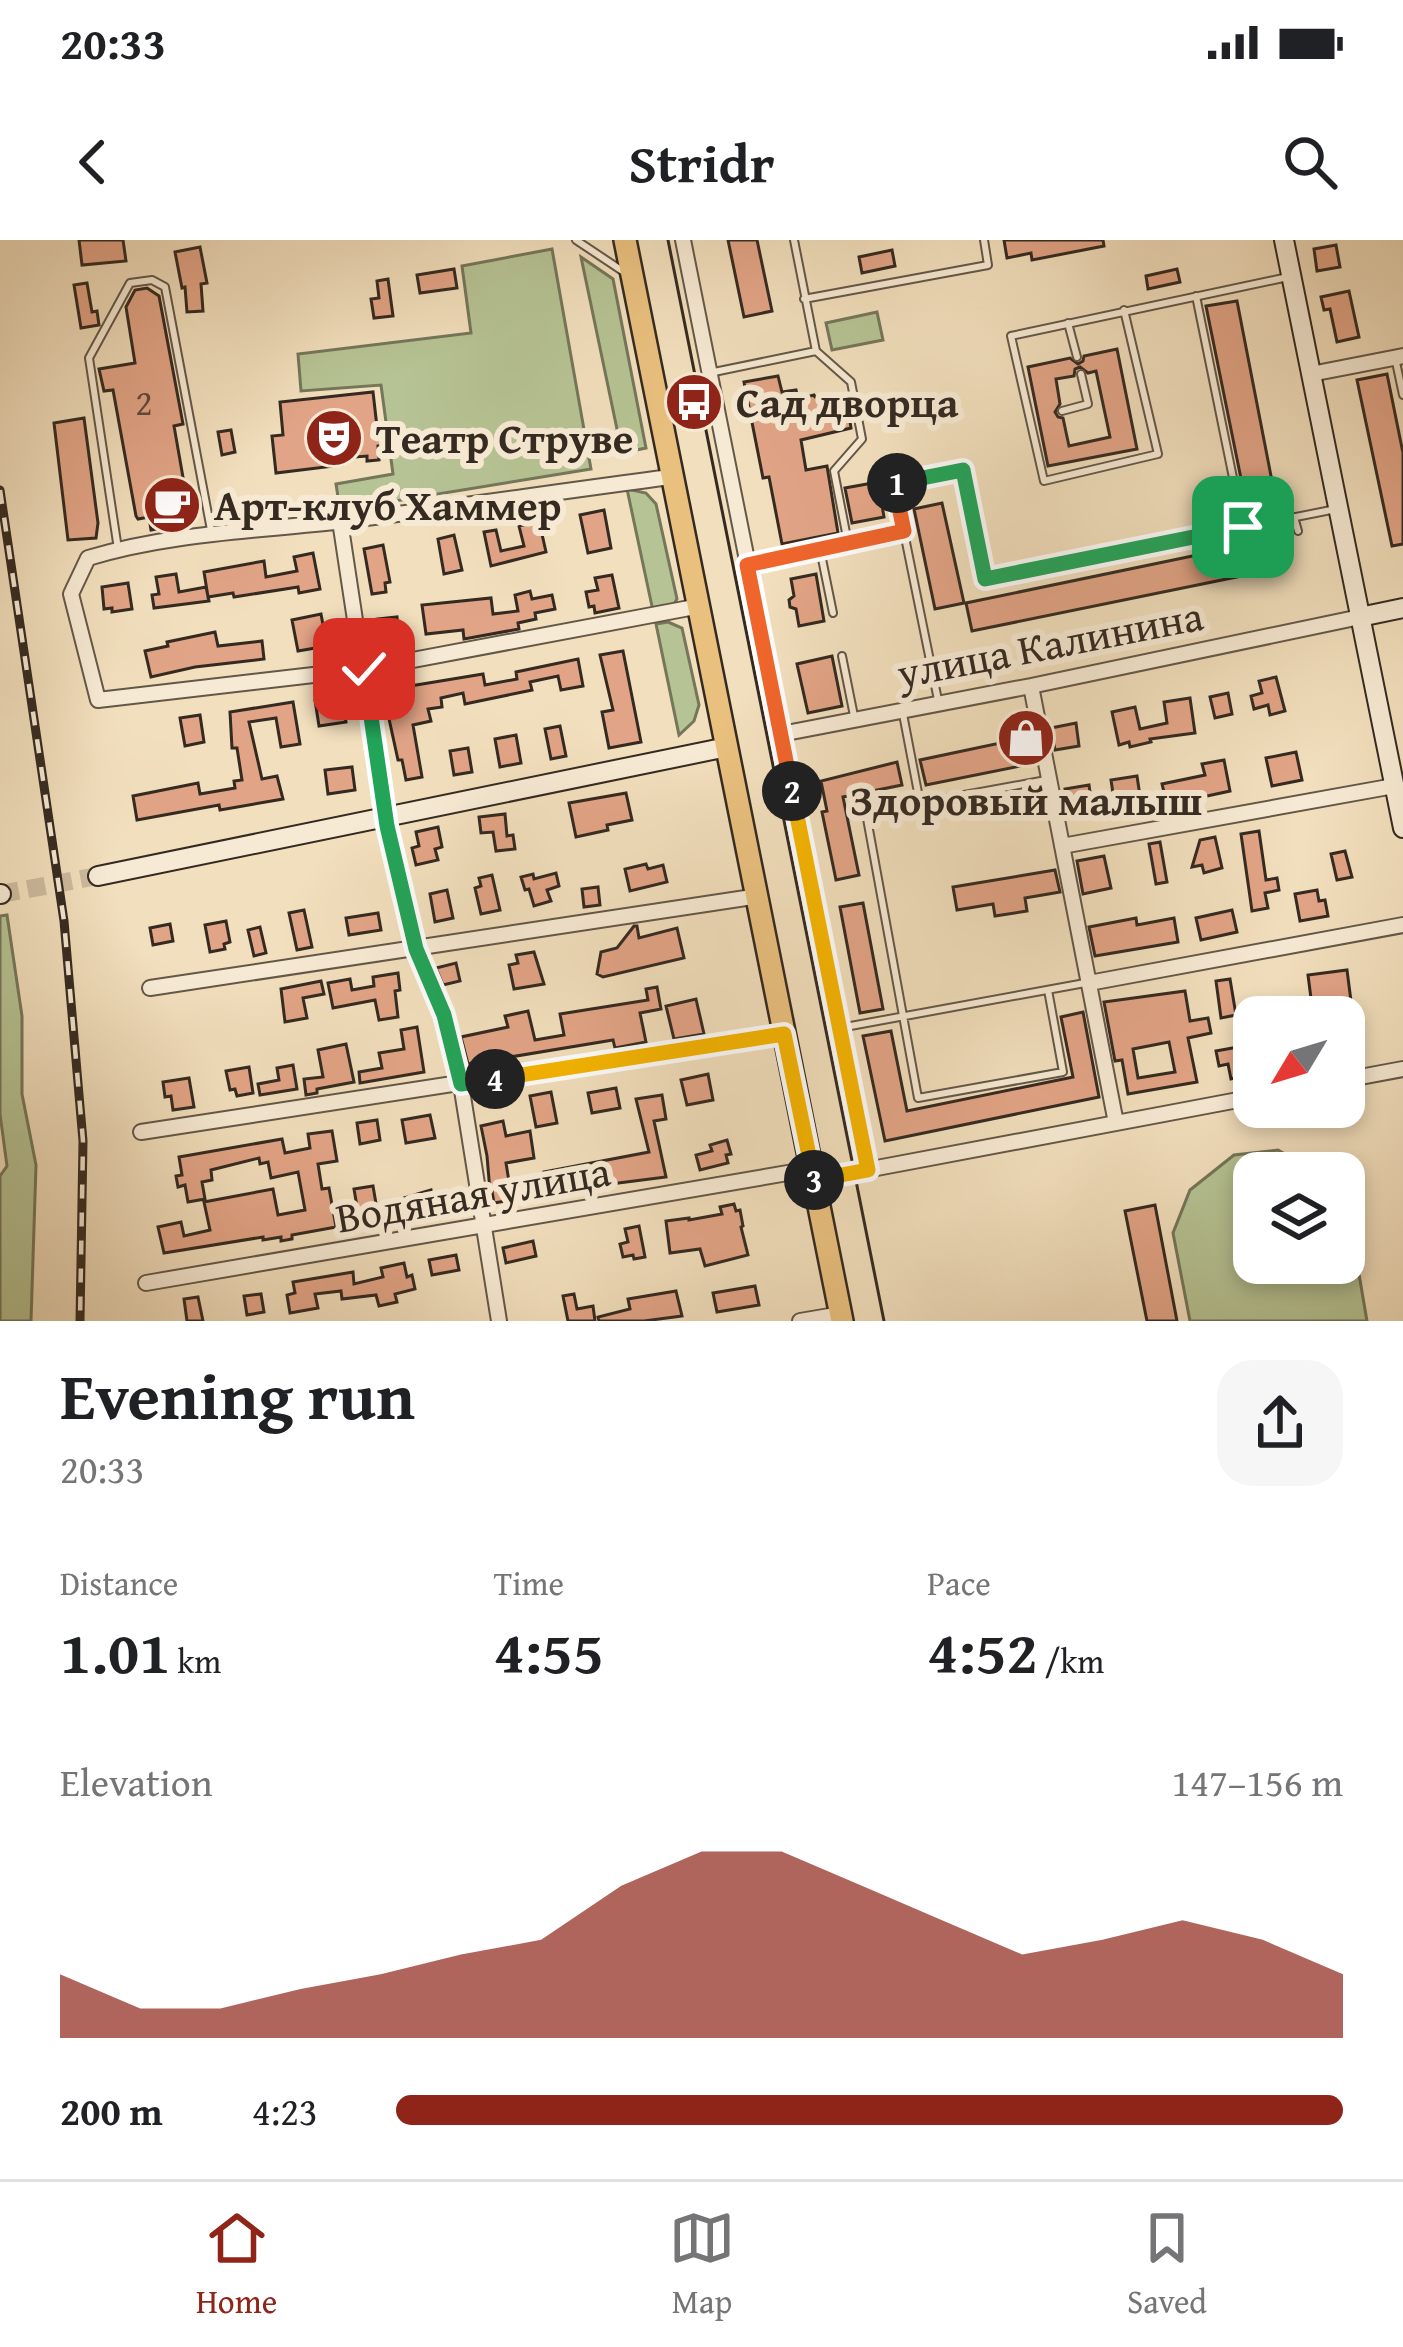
<!DOCTYPE html>
<meta charset="utf-8">
<style>
body{margin:0;font-family:"Gentium Book Plus",serif;background:#f6f6f6;color:#202124;height:100vh;display:flex;flex-direction:column;font-size:45px;white-space:nowrap}
*{box-sizing:border-box;margin:0}
p{font-size:39px;color:#757577}
.icon{flex:none;width:66px;height:66px;fill:none;stroke:currentColor;stroke-width:2;stroke-linecap:round;stroke-linejoin:round}
.map{position:relative;height:1081px;overflow:hidden}
.panel{display:flex;flex-direction:column;background:#fff;flex:1}
.panel>*{flex:none}
.needle{width:78px;rotate:232deg}
.fabs{position:absolute;left:1233px;top:756px;display:grid;gap:24px}
.fabs a{display:grid;place-items:center;width:132px;height:132px;border-radius:24px;background:#fff;box-shadow:0 6px 18px #0003;font-size:60px}
.pin{position:absolute;display:grid;place-items:center;width:102px;height:102px;color:#fff;margin:-51px;border-radius:24px;box-shadow:0 6px 18px #0006}
.km{position:absolute;width:60px;height:60px;margin:-30px;border-radius:50%;background:#222;color:#fff;font-size:33px;line-height:60px;text-align:center}
.round{display:grid;place-items:center;flex:none;width:126px;height:126px;border-radius:36px;background:#f6f6f6}
.head{display:flex;align-items:center;justify-content:space-between;height:204px;padding:0 60px}
h1{font-size:66px;font-weight:600;line-height:90px}
.stats{display:grid;grid-template-columns:repeat(3,1fr);gap:18px;height:204px;padding:12px 60px}
.stats div{display:grid;align-content:center}
.stats b{font-size:60px;font-weight:600}
.stats small{font-size:33px;font-weight:400}
.stats p{font-size:33px}
.chart{height:336px;padding:24px 60px}
.chart p{display:flex;justify-content:space-between}
.chart svg{width:100%;height:216px;margin-top:12px;fill:#8f2418;opacity:.7}
ul{padding:0 60px;list-style:none;font-size:39px}
li{display:grid;grid-template-columns:192px 144px 1fr;align-items:center;height:90px}
li i{height:30px;border-radius:15px;background:#8f2418}
.status{display:flex;justify-content:space-between;align-items:center;height:84px;padding:0 60px;background:#fff;direction:ltr}
.status svg{height:33px;fill:currentColor}
header{display:flex;justify-content:space-between;align-items:center;height:156px;padding:0 60px;background:#fff;font-size:54px;font-weight:600}
.tabs{display:flex;justify-content:space-around;align-items:center;height:168px;border-top:3px solid #e0e0e0;background:#fff;font-size:33px;color:#757577}
.tabs a{display:grid;justify-items:center;gap:6px}
.tabs .selected{color:#8f2418}
.map>svg:first-child{display:block}
.green{fill:#b6c394;stroke:#75765a;stroke-width:3}
.building{fill:#e2a486;stroke:#342a21;stroke-width:3;fill-rule:evenodd}
.lines{fill:none;stroke-linecap:round;stroke-linejoin:round}
.secondary-tunnel{stroke:#ccbb9e;stroke-width:18;stroke-dasharray:18 9;stroke-linecap:butt}
.lane-casing{stroke:#645748;stroke-width:10}
.street-casing{stroke:#645748;stroke-width:18}
.secondary-casing{stroke:#342a21;stroke-width:22}
.primary-casing{stroke:#342a21;stroke-width:26}
.lane{stroke:#f7ead4;stroke-width:6}
.street{stroke:#f7ead4;stroke-width:14}
.secondary{stroke:#f7ead4;stroke-width:18}
.primary{stroke:#e9c07e;stroke-width:21}
.tram{stroke:#342a21;stroke-width:3}
.rail-casing{stroke:#342a21;stroke-width:9}
.rail{stroke:#f7ead4;stroke-width:4.5;stroke-dasharray:14;stroke-linecap:butt}
.split-1-casing{stroke:#fff;stroke-width:24}
.split-2-casing{stroke:#fff;stroke-width:24}
.split-3-casing{stroke:#fff;stroke-width:24}
.split-4-casing{stroke:#fff;stroke-width:24}
.split-5-casing{stroke:#fff;stroke-width:24}
.split-1{stroke:#22a559;stroke-width:15}
.split-2{stroke:#f0652b;stroke-width:15}
.split-3{stroke:#f5b400;stroke-width:15}
.split-4{stroke:#f5b400;stroke-width:15}
.split-5{stroke:#22a559;stroke-width:15}
.labels{text-anchor:middle;stroke-width:12;stroke-linejoin:round;paint-order:stroke}
.number-label{font-size:36px;fill:#60483a}
.poi-label{font-size:42px;font-weight:bold;fill:#342a21;stroke:#f7ead4;text-anchor:start}
.street-label{font-size:42px;fill:#342a21;stroke:#f7ead4}
</style>
<div class="status"><b>20:33</b><svg viewBox="0 0 49 12"><path d="M0 12V9h3v3zM5 12V6h3v6zM10 12V3h3v9zM15 12V0h3v12zM26 1h20v11H26zM47 4h2v5h-2z"/></svg></div>
<header><svg class="icon" aria-label="back" viewBox="0 0 24 24"><path d="M15 5l-7 7 7 7"/></svg>Stridr<svg class="icon" aria-label="search" viewBox="0 0 24 24"><circle cx="10" cy="10" r="6"/><path d="M15 15l6 6"/></svg></header>
<div class="map">
<svg width="1403" height="1081" viewBox="0 0 1403 1081">
<rect width="100%" height="100%" fill="#f2dfbd"/>
<filter id="stains"><feTurbulence type="fractalNoise" baseFrequency=".00167" numOctaves="4"/><feColorMatrix values="0 0 0 0 .2 0 0 0 0 .09 0 0 0 0 .02 0 0 0 .5 -.17"/></filter>
<radialGradient id="worn" r=".72"><stop offset=".6" stop-color="#630" stop-opacity="0"/><stop offset="1" stop-color="#630" stop-opacity=".3"/></radialGradient>
<!-- green -->
<path class="green" d="M552,9L591,229L340,270L336,244L393,234L381,145L301,151L298,114L471,93L462,26Z
M581,17L613,39L646,208L622,213Z
M877,72L883,100L832,110L826,83Z
M627,249L646,253L656,264L677,359L672,367L653,371Z
M668,382L682,388L699,465L694,481L679,495L656,384Z
M7,675L22,776V854L36,925L31,1081H0V936L7,926L0,874V676Z
M1278,910L1318,933H1254V1023H1344V965L1348,970L1367,1081H1190L1173,993L1190,950L1234,915Z"/>
<!-- building -->
<path class="building" d="M79,0H123L126,21L82,25Z
M728,0H757L772,71L744,77Z
M1004,0H1103L1104,6L1032,20L1031,13L1007,18Z
M1336,5L1340,27L1317,31L1314,9Z
M200,7L207,43L201,44L203,71L187,72L185,47L182,48L175,12Z
M892,10L895,26L862,33L859,17Z
M454,29L457,48L420,53L417,35Z
M1177,29L1180,42L1148,49L1146,36Z
M388,39L393,76L374,78L371,59L379,58L377,41Z
M87,43L92,72L97,71L99,85L81,88L74,45Z
M147,48L159,56L183,184L174,186L191,283L151,290L149,277L138,279L136,276L113,150L104,151L99,129L135,123L126,67L135,50Z
M1349,51L1359,97L1337,102L1330,69L1324,70L1321,57Z
M1237,61L1278,272L1249,278L1206,66Z
M1117,109L1137,209L1048,226L1028,127L1070,118L1078,124L1083,121L1084,116ZM1080,127L1088,133L1096,131L1110,197L1069,206L1063,178L1058,177L1055,172L1060,164L1056,139L1074,136L1075,129Z
M1387,134L1403,213V304L1392,306L1357,140Z
M778,136L782,152L796,150L798,159L814,155L815,157L843,155V162H847L851,188L801,200L806,230L827,226L838,293L782,304L769,237L763,238L744,142Z
M373,152L377,187L384,186L387,205L378,206L379,220L367,221V216L341,218L342,225L276,233L272,196L283,195L280,162Z
M84,178L98,283L96,298L68,300L54,183Z
M231,190L235,212L222,215L218,192Z
M878,242L884,277L852,283L845,248Z
M942,263L964,363L935,369L914,269Z
M604,270L611,308L588,313L580,275Z
M539,281L546,312L491,326L484,292L496,290L501,311L524,306L519,286Z
M454,295L462,330L444,334L438,299Z
M1255,303L1261,332L972,391L966,363Z
M383,305L390,342L385,343L386,352L372,354L364,309Z
M313,313L320,349L299,353L298,347L234,357L233,353L208,357L204,332L264,321L266,337L297,331L294,317Z
M176,334L179,352L206,347L209,361L154,368L152,355L159,354L156,337Z
M816,334L824,381L799,386L796,369L790,367L789,360L794,356L791,339Z
M612,335L619,368L595,373L594,366L589,367L586,352L598,350L595,338Z
M128,343L132,369L112,372V368L104,369L102,347Z
M530,351L532,359L552,355L555,369L535,373L536,379L518,383L519,389L464,399L463,390L426,394L422,365L491,358L493,374L518,371L515,355Z
M321,374L327,406L298,411L292,380Z
M397,377L399,400L379,402L377,379Z
M215,392L218,406L262,401L264,419L195,427L151,437L145,411L168,406L167,402Z
M623,411L641,502L609,508L602,472L613,470L600,415Z
M832,416L842,466L808,473L797,424Z
M578,419L583,446L561,450L558,436L530,442L532,450L465,464L463,453L441,458L442,467L428,469L431,481L413,485L422,537L406,540L402,520H398L386,465L395,464L392,449L483,434L485,445L517,439L516,432Z
M1276,437L1285,471L1270,475L1268,465L1254,469L1251,456L1262,453L1259,441Z
M1228,453L1232,474L1215,478L1210,457Z
M342,456L346,482L319,486L315,460Z
M1190,458L1195,493L1150,499L1151,502L1130,507L1129,502L1119,505L1112,472L1135,467L1140,489L1167,483L1164,462Z
M293,462L300,504L281,507L276,478L249,482L262,539L277,536L283,559L220,570L219,565L137,580L133,556L198,543L200,554L235,548L234,541L242,540L237,508H232L230,472Z
M200,475L204,502L185,506L180,478Z
M1076,483L1079,506L1055,510L1051,488Z
M560,486L566,516L551,519L545,489Z
M516,495L521,523L500,527L495,499Z
M1029,497L1035,523L926,545L920,520Z
M468,508L472,532L454,535L450,511Z
M1296,512L1302,540L1272,546L1266,518Z
M1224,520L1230,551L1175,563V558L1166,560L1162,544L1205,535L1202,524Z
M897,522L902,545L843,557L859,635L836,640L822,572L827,571L821,541Z
M352,527L355,550L328,554L325,530Z
M1137,536L1140,556L1114,560L1111,540Z
M1089,545L1092,566L1084,567L1086,573L1069,576L1065,549Z
M626,553L632,580L607,585L608,590L576,597L569,563Z
M505,574L507,596L513,595L515,609L496,611L493,592L481,593L479,577Z
M438,587L442,607L435,609L438,620L416,625L412,608L419,606L416,592Z
M1259,591L1266,640L1277,638L1279,650L1265,653L1268,668L1252,671L1241,594Z
M1215,597L1222,628L1204,633L1202,625L1192,627L1200,600Z
M1160,602L1167,642L1156,644L1149,604Z
M1345,611L1352,637L1337,640L1331,614Z
M1104,616L1111,648L1083,654L1077,621Z
M646,624L648,629L663,625L667,642L630,651L625,629Z
M1055,630L1060,652L1025,658L1027,671L995,676L993,664L957,670L953,647Z
M556,633L559,646L547,650L551,661L534,666L529,649L525,650L521,637L533,634L534,639Z
M492,635L500,670L481,674L475,648L481,646L479,638Z
M598,647L600,665L584,667L582,649Z
M447,650L453,678L435,682L430,654Z
M1317,650L1319,661L1325,660L1328,676L1300,681L1295,654Z
M863,663L883,769L860,773L840,667Z
M304,670L312,707L297,710L289,673Z
M1232,670L1237,692L1201,700L1196,678Z
M378,673L381,690L349,695L346,678Z
M1136,678L1137,685L1174,678L1178,702L1095,716L1089,687Z
M226,681L230,702L224,704L225,709L210,712L205,685Z
M170,684L173,701L153,705L150,688Z
M634,686H637L639,698L677,688L684,718L603,737L597,734L601,712L617,708Z
M260,687L266,713L254,716L248,690Z
M534,712L544,744L514,749L509,725L518,723L516,715Z
M456,723L460,741L443,745L436,728Z
M1347,730L1351,761L1312,766L1308,735Z
M398,733L400,750L395,751L398,777L379,780L375,760L333,768L328,743L350,739L352,750L374,746L373,737Z
M1230,739L1236,775L1221,778L1216,741Z
M321,741L324,754L303,758L307,778L285,782L281,749Z
M657,747L661,769L640,773L646,802L615,808L613,800L468,824L461,797L508,787L505,776L528,771L535,800L564,795L560,774L648,760L646,749Z
M1185,751L1190,781L1208,778L1211,793L1188,798L1197,842L1128,854L1122,820L1115,821L1104,762ZM1169,802L1175,832L1138,838L1133,809Z
M696,759L704,794L674,799L666,766Z
M1083,772L1099,857L885,901L863,796L891,791L907,871L1073,837L1061,777Z
M417,787L424,832L360,843L359,832L382,828L379,813L404,809L401,790Z
M346,804L354,842L317,849V853L306,855L304,839L323,837L318,810Z
M1238,807L1243,836L1231,839L1228,824L1219,826L1216,811Z
M293,825L297,849L260,855L258,844L279,840L277,828Z
M249,827L253,853L237,856L235,849L230,850L226,831Z
M708,834L713,860L687,865L681,840Z
M189,838L194,867L173,870L171,856L165,857L163,842Z
M616,848L620,868L592,873L588,853Z
M551,852L557,883L536,887L530,856Z
M662,855L666,879L654,881L666,937L547,952L544,932L649,912L636,859Z
M430,875L435,898L406,903L402,880Z
M377,880L380,900L360,904L357,883Z
M503,881L506,896L530,891L534,918L506,923L512,960L494,963L492,951H490L487,916L481,886Z
M332,891L337,921L318,924L322,949L329,948L336,987L292,995V999L281,1001V997L263,1000V997L164,1013L158,987L181,982L184,996L210,990L204,962L273,949L278,975L305,970L298,932L271,938L268,922L260,924L259,918L211,930L212,940L202,942L205,959L188,962L185,945L178,947L176,936L182,935L179,917L282,899L285,913L310,908L308,894Z
M727,900L731,914L726,915L728,923L700,930L696,915L712,911L710,905Z
M373,946L379,981L360,984L354,949Z
M431,950L432,956L446,954L450,977L422,982L420,972L400,976L397,960Z
M734,964L736,971L740,970L743,986L741,987L748,1015L705,1026L700,1009L670,1013L666,981L689,978V980L722,974L720,967Z
M1155,965L1177,1081H1147L1125,971Z
M639,986L645,1017L634,1019L633,1015L623,1017L620,1004L628,1002L625,989Z
M533,1001L536,1016L506,1023L503,1008Z
M456,1015L459,1030L432,1035L429,1020Z
M404,1023L407,1037L412,1035L415,1049L395,1054L397,1062L379,1066L376,1055L342,1059L341,1051L315,1054L318,1068L290,1073L287,1055L295,1053L293,1042L353,1032L354,1044L383,1037L381,1028Z
M755,1046L759,1065L717,1072L713,1053Z
M676,1051L682,1076L644,1081H599L598,1077L630,1069L628,1059Z
M261,1054L264,1072L247,1075L244,1056Z
M574,1054L577,1069L593,1066L595,1081H568L563,1056Z
M198,1057L203,1081H187L184,1059Z"/>
<g class="lines">
<!-- secondary-tunnel -->
<path class="secondary-tunnel" d="M1,654L98,636"/>
<defs>
<path id="lane" d="M576,0L624,32
M794,0L816,111L851,142L862,199L834,231L848,303
M1196,56L1243,287
M804,59L988,25L984,0
M1124,70L1158,214L1044,241L1011,96L1288,37
M1068,83L1077,117
M1396,122L1403,155
M714,132L816,111
M1062,171L1088,164L1081,134
M1294,277L1298,291
M118,309L89,118L130,43L152,40L165,47L211,290
M820,309L833,373
M749,324L904,291
M842,416L854,476
M938,460L894,243L963,230L985,339L1336,269
M903,474L920,563
M1046,540L866,573L918,858L1063,832L1048,750
M845,787L1085,743"/>
<path id="street" d="M683,0L869,930
M1311,134L1403,116
M671,237C561,251 452,268 342,281C257,291 170,293 88,318L71,354L98,460L365,429L700,366
M340,281L385,578L416,709L444,775L461,844L499,1081
M1031,446L1116,883
M781,494L1031,446L1360,377
M1062,606L1394,546
M1089,743L1403,685
M150,748L759,656
M1344,840L1403,829
M141,892L784,793
M813,940L1254,857
M146,1043L811,929
M800,1081L841,1074"/>
<path id="secondary" d="M1284,0L1403,588
M1360,377L1403,368
M98,636L727,507
M0,654H1"/>
<path id="primary" d="M625,0L842,1081"/>
</defs>
<!-- lane casing -->
<use href="#lane" class="lane-casing"/>
<!-- street casing -->
<use href="#street" class="street-casing"/>
<!-- secondary casing -->
<use href="#secondary" class="secondary-casing"/>
<!-- primary casing -->
<use href="#primary" class="primary-casing"/>
<!-- lane -->
<use href="#lane" class="lane"/>
<!-- street -->
<use href="#street" class="street"/>
<!-- secondary -->
<use href="#secondary" class="secondary"/>
<!-- primary -->
<use href="#primary" class="primary"/>
<!-- tram -->
<path class="tram" d="M668,0L884,1081"/>
<defs>
<path id="rail" d="M0,250L64,681L83,901L80,1081"/>
</defs>
<!-- rail casing -->
<use href="#rail" class="rail-casing"/>
<!-- rail -->
<use href="#rail" class="rail"/>
</g>
<g class="lines">
<defs>
<path id="split-1" d="M897,243L963,230L985,339L1243,287"/>
<path id="split-2" d="M792,551L747,325L904,291L894,243H897"/>
<path id="split-3" d="M792,551L868,930L814,940"/>
<path id="split-4" d="M495,839L784,794L814,940"/>
<path id="split-5" d="M364,429L387,586L416,709L444,775L461,844L495,839"/>
</defs>
<!-- split-1 casing -->
<use href="#split-1" class="split-1-casing"/>
<!-- split-2 casing -->
<use href="#split-2" class="split-2-casing"/>
<!-- split-3 casing -->
<use href="#split-3" class="split-3-casing"/>
<!-- split-4 casing -->
<use href="#split-4" class="split-4-casing"/>
<!-- split-5 casing -->
<use href="#split-5" class="split-5-casing"/>
<!-- split-1 -->
<use href="#split-1" class="split-1"/>
<!-- split-2 -->
<use href="#split-2" class="split-2"/>
<!-- split-3 -->
<use href="#split-3" class="split-3"/>
<!-- split-4 -->
<use href="#split-4" class="split-4"/>
<!-- split-5 -->
<use href="#split-5" class="split-5"/>
</g>
<!-- icons -->
<defs>
<symbol id="bus-disc" viewBox="-11 -11 22 22"><circle r="9.5" fill="#8f2418" stroke="#f7ead4"/><path d="M-5-6H5V4H4V6H2V4H-2V6H-4V4H-5ZM-3.5-4V0h7V-4ZM-3.5 1.2v1.5H-2V1.2ZM2 1.2v1.5H3.5V1.2Z" fill="#fff"/></symbol>
<symbol id="theatre-disc" viewBox="-11 -11 22 22"><circle r="9.5" fill="#8f2418" stroke="#f7ead4"/><path d="M-5-5.5Q0-4 5-5.5V0Q5 5 0 6Q-5 5-5 0ZM-3.3-2.5H-1v1.5H-3.3ZM1-2.5H3.3v1.5H1ZM-2.8 1Q0 5.5 2.8 1Z" fill="#fff"/></symbol>
<symbol id="cafe-disc" viewBox="-11 -11 22 22"><circle r="9.5" fill="#8f2418" stroke="#f7ead4"/><path d="M-5.5-4.5H6V0H3Q3 3.5 0 3.5H-2.5Q-5.5 3.5-5.5 0ZM3-3.2v2h1.7v-2ZM-6 4.5H4V6H-6Z" fill="#fff"/></symbol>
<symbol id="shop-disc" viewBox="-11 -11 22 22"><circle r="9.5" fill="#8f2418" stroke="#f7ead4"/><path d="M-5-2.5h2.3a2.7 3.5 0 0 1 5.4 0H5L5.5 6h-11ZM-1.5-2.5h3a1.5 2.3 0 0 0-3 0Z" fill="#fff"/></symbol>
</defs>
<g fill-rule="evenodd">
<use href="#bus-disc" x="661" y="129" width="66" height="66"/>
<use href="#theatre-disc" x="301" y="165" width="66" height="66"/>
<use href="#cafe-disc" x="139" y="232" width="66" height="66"/>
<use href="#shop-disc" x="993" y="465" width="66" height="66"/>
</g>
<g class="labels">
<!-- number labels -->
<g class="number-label">
<text x="144" y="175">2</text>
</g>
<!-- poi labels -->
<g class="poi-label">
<text x="736" y="177">Сад дворца</text>
<text x="376" y="213">Театр Струве</text>
<text x="214" y="280">Арт-клуб Хаммер</text>
<text x="1026" y="575" text-anchor="middle">Здоровый малыш</text>
</g>
<!-- street labels -->
<g class="street-label">
<text transform="translate(1050 404) rotate(-11)" y="15">улица Калинина</text>
<text transform="translate(473 954) rotate(-10)" y="15">Водяная улица</text>
</g>
</g>
<rect width="100%" height="100%" filter="url(#stains)"/>
<rect width="100%" height="100%" fill="url(#worn)"/>
</svg>
<div class="fabs">
<a><svg class="needle" viewBox="-14 -14 28 28"><path d="M0-13l5 13h-10z" fill="#e53935"/><path d="M0 13l5-13h-10z" fill="#757577"/></svg></a>
<a><svg class="icon" aria-label="layers" viewBox="0 0 24 24"><path d="M12 4l9 5-9 5-9-5zM3 14l9 5 9-5"/></svg></a>
</div>
<div class="pin" style="left:1243px;top:287px;background:#1e9e55"><svg class="icon" aria-label="arrive" viewBox="0 0 24 24"><path d="M6 21V4h12l-3 4 3 4H6"/></svg></div>
<div class="pin" style="left:364px;top:429px;background:#d93025"><svg class="icon" aria-label="check" viewBox="0 0 24 24"><path d="M5 12l5 5 9-10"/></svg></div>
<b class="km" style="left:897px;top:243px">1</b>
<b class="km" style="left:792px;top:551px">2</b>
<b class="km" style="left:814px;top:940px">3</b>
<b class="km" style="left:495px;top:839px">4</b>
</div>
<section class="panel">
<div class="head"><div><h1>Evening run</h1><p>20:33</p></div><a class="round"><svg class="icon" aria-label="share" viewBox="0 0 24 24"><path d="M12 15V3M7 8l5-5 5 5M5 13v7h14v-7"/></svg></a></div>
<div class="stats">
<div><p>Distance</p><b>1.01<small> km</small></b></div>
<div><p>Time</p><b>4:55</b></div>
<div><p>Pace</p><b>4:52<small> /km</small></b></div>
</div>
<div class="chart"><p><span>Elevation</span>147–156 m</p>
<svg viewBox="0 0 160 44" preserveAspectRatio="none"><path d="M0 44V31L10 38L20 38L30 34L40 31L50 27L60 24L70 13L80 6L90 6L100 13L110 20L120 27L130 24L140 20L150 24L160 31V44z"/></svg>
</div>
<ul>
<li><b>200 m</b>4:23<i style="width:100%"></i></li>
</ul>
</section>
<nav class="tabs">
<a class="selected"><svg class="icon" aria-label="home" viewBox="0 0 24 24"><path d="M3 11l9-7 9 7M6 9v11h12V9"/></svg>Home</a>
<a><svg class="icon" aria-label="map" viewBox="0 0 24 24"><path d="M3 6l6-2 6 2 6-2v14l-6 2-6-2-6 2zM9 4v14M15 6v14"/></svg>Map</a>
<a><svg class="icon" aria-label="saved" viewBox="0 0 24 24"><path d="M7 4h10v16l-5-4-5 4z"/></svg>Saved</a>
</nav>
